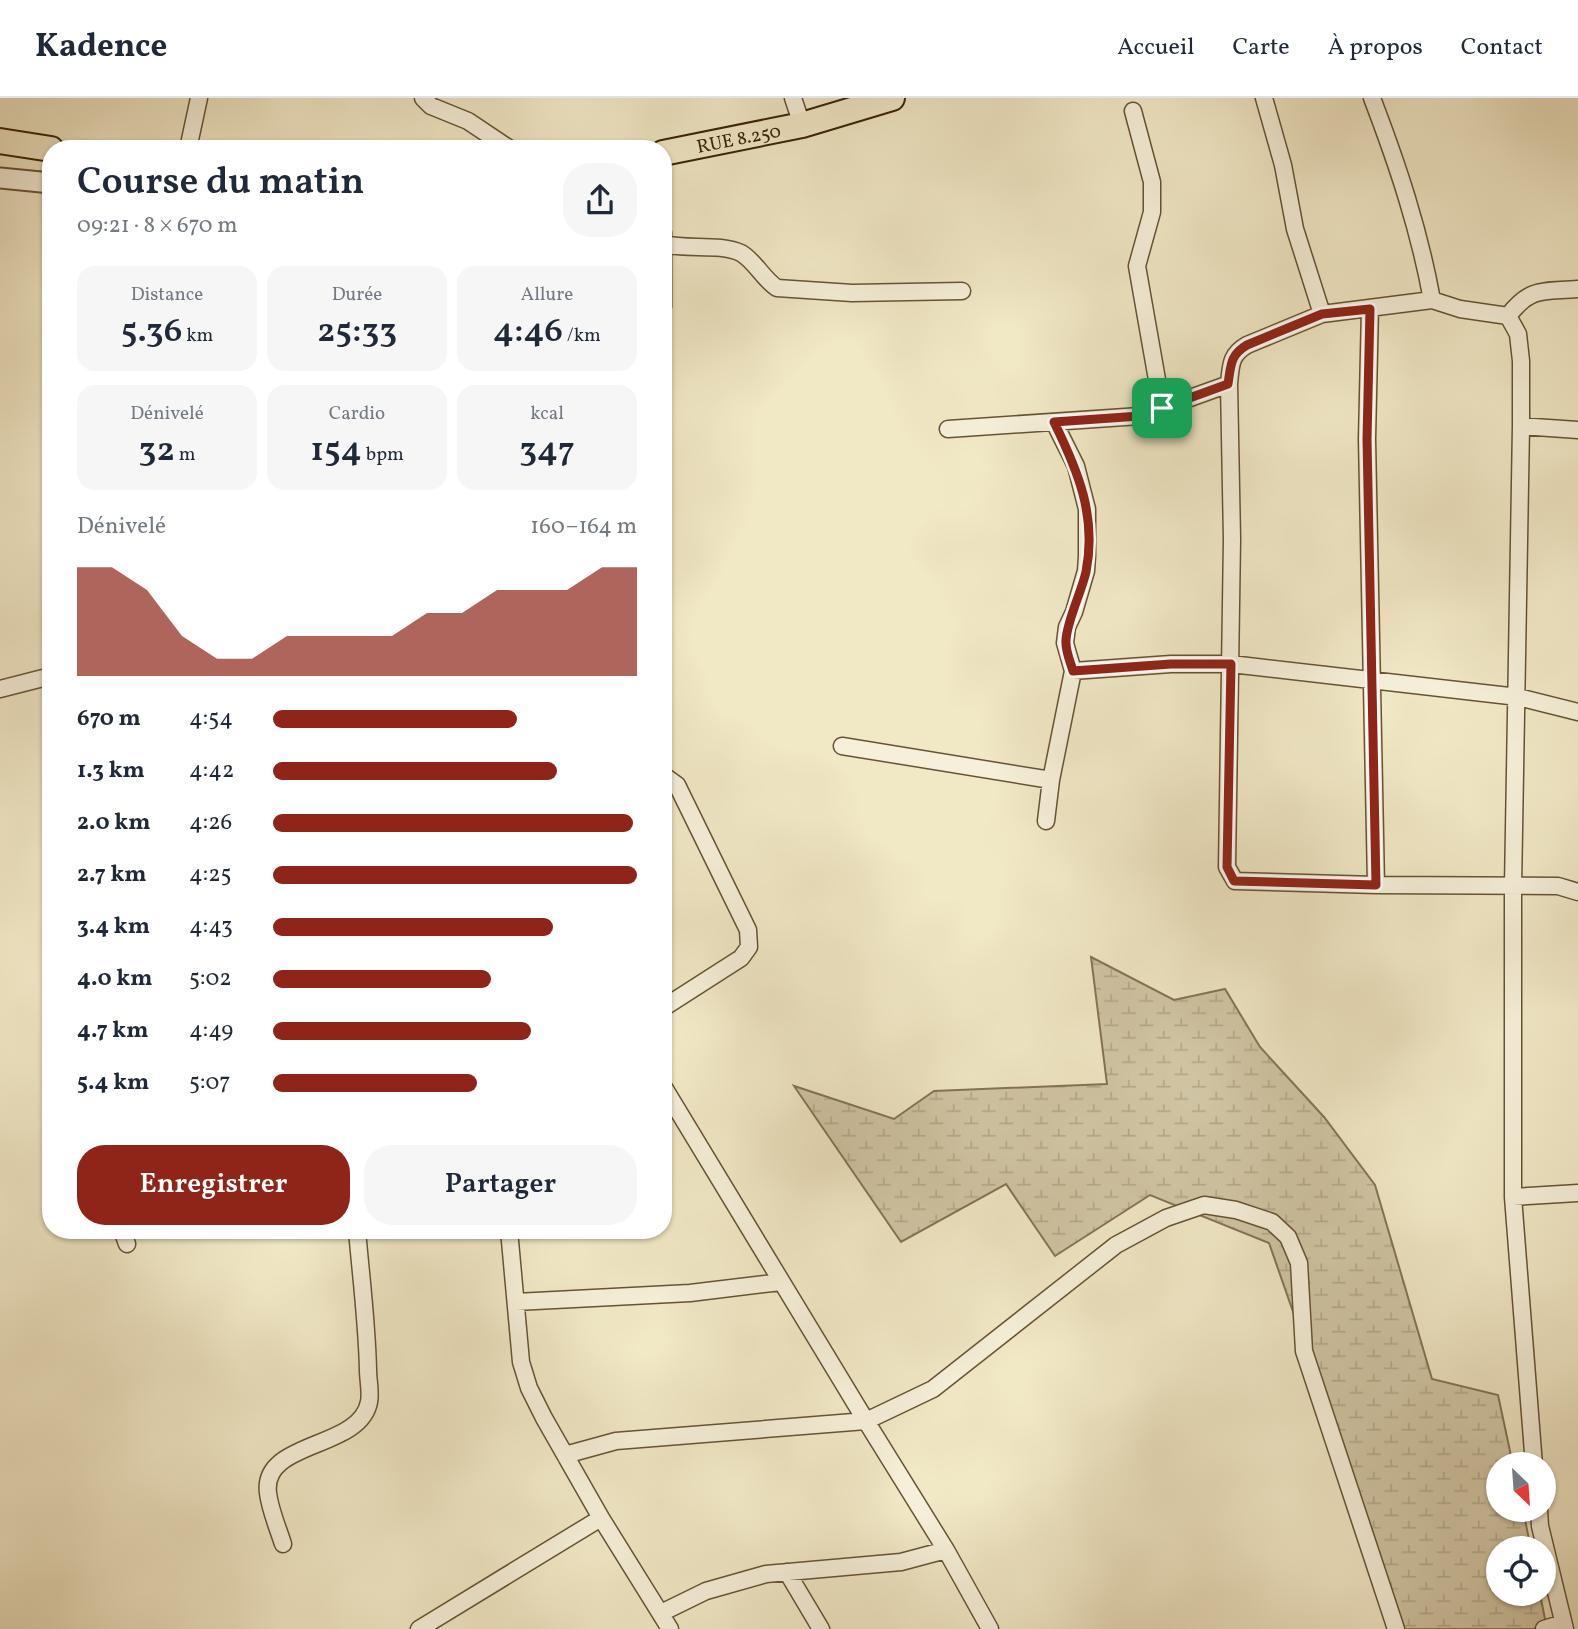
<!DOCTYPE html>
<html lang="fr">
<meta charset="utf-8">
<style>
body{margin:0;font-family:Vollkorn,serif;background:#f6f6f7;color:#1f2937;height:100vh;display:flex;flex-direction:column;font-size:26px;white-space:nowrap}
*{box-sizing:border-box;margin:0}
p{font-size:23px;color:#747a83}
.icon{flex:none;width:38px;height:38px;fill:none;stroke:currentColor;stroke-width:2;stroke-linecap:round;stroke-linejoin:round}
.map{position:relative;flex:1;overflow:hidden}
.panel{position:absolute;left:42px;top:42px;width:630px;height:1099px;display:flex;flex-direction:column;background:#fff;border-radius:28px;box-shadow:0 2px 5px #0004}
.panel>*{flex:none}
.needle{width:46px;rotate:155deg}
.controls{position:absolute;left:1486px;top:1354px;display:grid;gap:14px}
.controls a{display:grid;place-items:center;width:70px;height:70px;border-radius:50%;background:#fff;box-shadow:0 2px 5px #0004;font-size:35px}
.pin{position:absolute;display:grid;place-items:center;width:60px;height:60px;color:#fff;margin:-30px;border-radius:14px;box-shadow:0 4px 10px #0006}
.round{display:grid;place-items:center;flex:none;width:74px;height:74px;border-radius:28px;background:#f6f6f7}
.overview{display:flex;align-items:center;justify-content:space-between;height:119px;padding:0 35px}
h1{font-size:38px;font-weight:600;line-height:52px}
.stats{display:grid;grid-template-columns:repeat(3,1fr);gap:10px;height:119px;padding:7px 35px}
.stats div{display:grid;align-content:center;border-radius:18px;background:#f6f6f7;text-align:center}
.stats b{font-size:35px;font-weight:600}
.stats small{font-size:19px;font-weight:400}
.stats p{font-size:19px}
.chart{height:196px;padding:14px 35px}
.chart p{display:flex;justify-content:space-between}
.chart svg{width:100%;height:126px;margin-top:7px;fill:#8f2418;opacity:.7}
.primary-button{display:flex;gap:14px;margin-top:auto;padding:14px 35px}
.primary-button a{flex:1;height:80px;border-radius:28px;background:#8f2418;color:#fff;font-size:28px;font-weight:600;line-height:80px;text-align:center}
.primary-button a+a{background:#f6f6f7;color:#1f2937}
ul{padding:0 35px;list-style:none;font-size:23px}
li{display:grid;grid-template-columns:112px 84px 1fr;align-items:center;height:52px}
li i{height:18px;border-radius:9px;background:#8f2418}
header{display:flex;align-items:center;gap:42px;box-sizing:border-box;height:98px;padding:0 35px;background:#fff;border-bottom:2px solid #e0e1e3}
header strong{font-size:33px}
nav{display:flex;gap:38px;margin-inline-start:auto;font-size:24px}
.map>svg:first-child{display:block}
.wetland{fill:url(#wetland-marsh);stroke:#847454;stroke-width:2}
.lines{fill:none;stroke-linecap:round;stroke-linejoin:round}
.minor-casing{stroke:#665334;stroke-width:19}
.tertiary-casing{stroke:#665334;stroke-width:23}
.trunk-casing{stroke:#372104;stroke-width:28}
.minor{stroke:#f6f0da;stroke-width:16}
.tertiary{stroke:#f6f0da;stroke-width:19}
.trunk{stroke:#f1e8c6;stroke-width:24}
.route-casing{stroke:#fff;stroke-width:14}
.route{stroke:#8f2418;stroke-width:9}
.labels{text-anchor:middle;stroke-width:5;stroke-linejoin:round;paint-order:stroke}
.street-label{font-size:19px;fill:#372104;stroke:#f6f0da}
</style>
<header>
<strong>Kadence</strong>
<nav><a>Accueil</a><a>Carte</a><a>À propos</a><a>Contact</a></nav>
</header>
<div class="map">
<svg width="1578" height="1531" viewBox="0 0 1578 1531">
<defs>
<pattern id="wetland-marsh" width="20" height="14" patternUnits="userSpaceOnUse" patternTransform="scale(1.75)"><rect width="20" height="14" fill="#d1c6a5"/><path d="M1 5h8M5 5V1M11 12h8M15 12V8" fill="none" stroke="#b4aa8c"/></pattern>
</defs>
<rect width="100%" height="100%" fill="#f1e8c6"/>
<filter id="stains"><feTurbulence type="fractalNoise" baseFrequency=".00286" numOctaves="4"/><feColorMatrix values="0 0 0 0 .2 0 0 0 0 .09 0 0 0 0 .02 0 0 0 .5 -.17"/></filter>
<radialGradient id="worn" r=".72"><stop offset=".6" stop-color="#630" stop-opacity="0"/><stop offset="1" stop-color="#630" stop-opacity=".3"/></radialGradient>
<!-- wetland -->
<path class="wetland" d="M1091,859L1174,902L1225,891L1260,949L1324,1019L1375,1087L1432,1281L1498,1297L1513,1367H1498V1412H1523L1531,1451H1498V1496H1540L1547,1531H1404L1269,1145L1150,1097L1055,1158L1006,1086L901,1144L794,988L894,1021L934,993L1107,986Z"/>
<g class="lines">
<defs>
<path id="minor" d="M423,0L431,8L468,23L510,51
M793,0L802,27
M1264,0L1283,67L1295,131L1322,216
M1372,0C1398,68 1419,131 1432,202L1460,211L1508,218L1518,236L1521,263V328L1513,789V1099L1534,1367
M1133,13L1152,84V114L1137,168L1162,310
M188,51L199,0
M663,134V209
M664,146C687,152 720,145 741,155C755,163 763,181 777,190L852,195L962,193
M1432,202L1322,216L1247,247C1230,257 1231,267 1229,286L1232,441L1227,769L1235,783L1376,787L1558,788L1578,794
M1370,210L1367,341L1376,787
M1508,218C1531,188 1544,194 1578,191
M1521,328L1578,332
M948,331L1140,318L1229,286
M1073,573L1171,566H1231L1518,599L1578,614
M0,591L51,578
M842,648L1051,682
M663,677L677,687L748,832L749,849L741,860L663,910
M1046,723L1051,682L1073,573L1065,545L1067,529L1074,514L1086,473L1087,458V411L1076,368L1054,324
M1513,1099L1578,1095
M122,1132L127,1146
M509,1132L521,1264L529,1290L544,1320L601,1420L670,1531
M516,1204L690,1195L781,1184
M565,1357L616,1343L866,1323L663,988
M1539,1412L1540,1428L1565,1531
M283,1446C278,1430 270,1412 268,1395C261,1342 360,1352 369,1304C371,1294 368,1282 368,1272C367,1225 361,1179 357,1132
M787,1474L821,1531
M661,1515L706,1493L766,1476L901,1464L946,1452
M419,1531L601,1420
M990,1531L946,1452L866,1323L933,1291L1116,1147L1166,1120L1204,1107L1236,1112L1272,1124L1288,1139L1299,1165L1304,1253L1396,1531
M1544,1531L1563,1525"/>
<path id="tertiary" d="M0,80L51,85"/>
<g id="trunk">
<path d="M0,43L51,51"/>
<path id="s1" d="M663,55L802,27L892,0"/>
</g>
</defs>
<!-- minor casing -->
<use href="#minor" class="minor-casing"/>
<!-- tertiary casing -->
<use href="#tertiary" class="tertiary-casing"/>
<!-- trunk casing -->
<use href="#trunk" class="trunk-casing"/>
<!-- minor -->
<use href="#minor" class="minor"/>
<!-- tertiary -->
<use href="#tertiary" class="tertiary"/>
<!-- trunk -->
<use href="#trunk" class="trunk"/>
</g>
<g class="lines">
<defs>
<path id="route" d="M1370,211L1367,341L1376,787L1234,783L1227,769L1231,566H1171L1073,573C1070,563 1065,552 1066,542C1067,523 1081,495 1086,474C1097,418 1078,373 1054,324L1140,318L1228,286C1231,267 1230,257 1247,247L1322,216Z"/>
</defs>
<!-- route casing -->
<use href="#route" class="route-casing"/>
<!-- route -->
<use href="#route" class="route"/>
</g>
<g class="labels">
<!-- street labels -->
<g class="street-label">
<text dy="7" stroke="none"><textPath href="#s1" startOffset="77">RUE 8.250</textPath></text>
</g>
</g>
<rect width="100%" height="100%" filter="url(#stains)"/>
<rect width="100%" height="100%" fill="url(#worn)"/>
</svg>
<div class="controls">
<a><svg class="needle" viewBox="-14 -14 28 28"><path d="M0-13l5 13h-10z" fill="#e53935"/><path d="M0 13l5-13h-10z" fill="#747a83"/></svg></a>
<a><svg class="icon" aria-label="locate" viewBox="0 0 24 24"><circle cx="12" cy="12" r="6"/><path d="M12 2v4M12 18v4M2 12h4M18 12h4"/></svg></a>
</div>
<div class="pin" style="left:1162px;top:310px;background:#1e9e55"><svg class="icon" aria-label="arrive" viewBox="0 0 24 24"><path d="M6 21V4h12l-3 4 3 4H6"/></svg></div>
<section class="panel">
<div class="overview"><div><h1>Course du matin</h1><p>09:21 · 8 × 670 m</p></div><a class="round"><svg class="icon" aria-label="share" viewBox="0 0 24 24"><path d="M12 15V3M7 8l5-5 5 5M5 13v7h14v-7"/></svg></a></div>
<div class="stats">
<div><p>Distance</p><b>5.36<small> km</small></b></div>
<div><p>Durée</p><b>25:33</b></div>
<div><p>Allure</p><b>4:46<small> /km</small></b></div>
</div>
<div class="stats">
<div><p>Dénivelé</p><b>32<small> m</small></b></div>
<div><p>Cardio</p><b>154<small> bpm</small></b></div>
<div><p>kcal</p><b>347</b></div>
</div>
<div class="chart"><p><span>Dénivelé</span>160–164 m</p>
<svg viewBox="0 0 160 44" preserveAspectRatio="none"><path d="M0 44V6L10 6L20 14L30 30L40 38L50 38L60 30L70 30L80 30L90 30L100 22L110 22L120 14L130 14L140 14L150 6L160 6V44z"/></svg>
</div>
<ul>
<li><b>670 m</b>4:54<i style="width:67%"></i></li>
<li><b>1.3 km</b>4:42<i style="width:78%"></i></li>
<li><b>2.0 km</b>4:26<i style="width:99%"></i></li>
<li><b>2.7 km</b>4:25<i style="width:100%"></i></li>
<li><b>3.4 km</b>4:43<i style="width:77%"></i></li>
<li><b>4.0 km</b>5:02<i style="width:60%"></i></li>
<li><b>4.7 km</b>4:49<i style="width:71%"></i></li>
<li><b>5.4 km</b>5:07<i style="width:56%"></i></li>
</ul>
<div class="primary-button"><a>Enregistrer</a><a>Partager</a></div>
</section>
</div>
